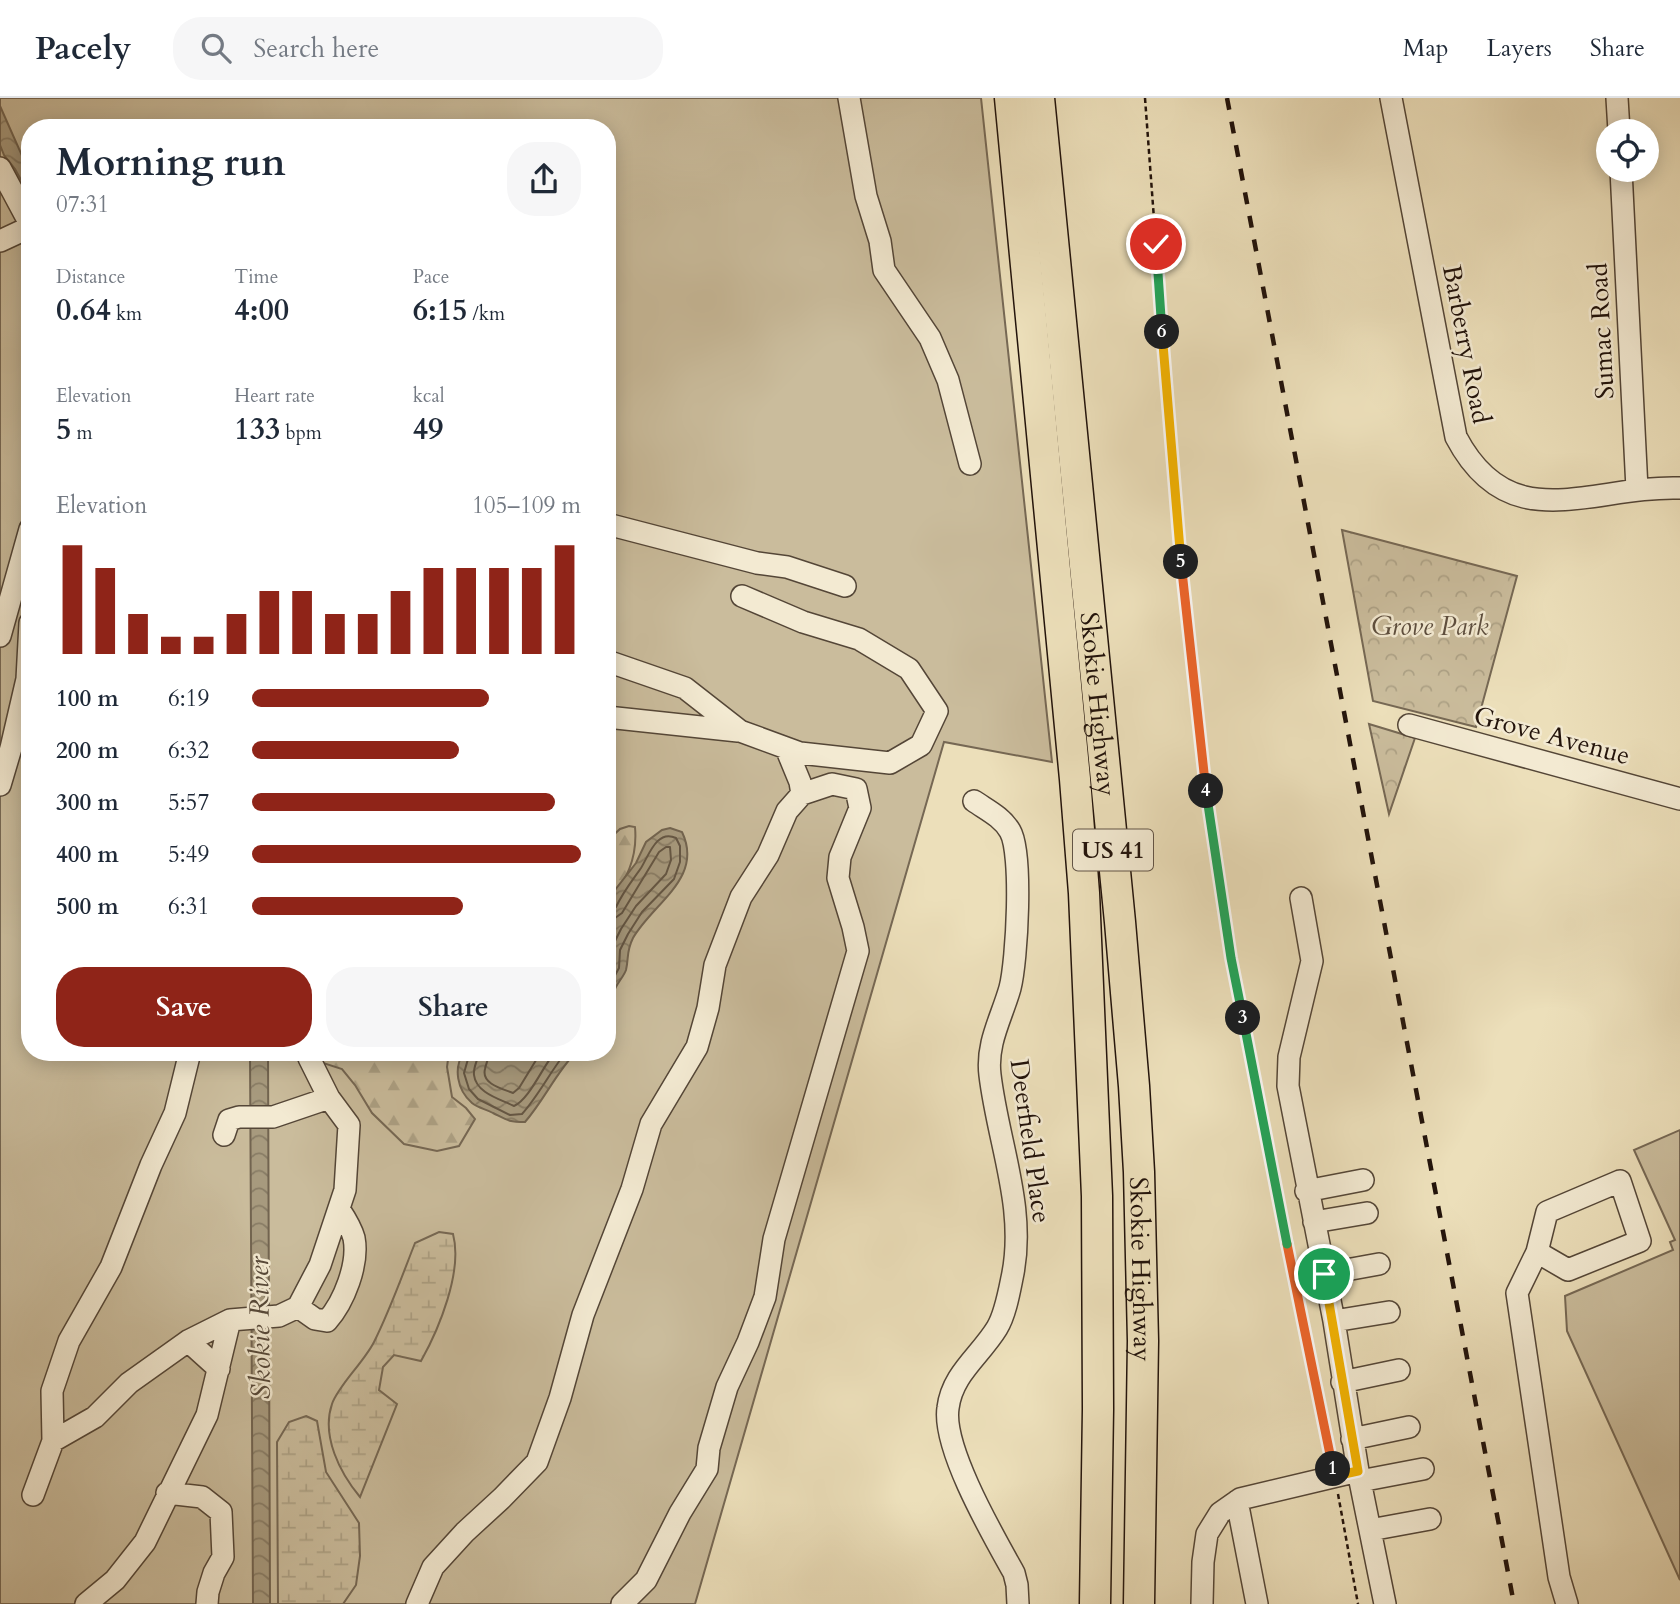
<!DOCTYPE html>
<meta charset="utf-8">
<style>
body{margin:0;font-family:Cardo,serif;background:#f6f6f7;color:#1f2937;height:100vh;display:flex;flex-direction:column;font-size:26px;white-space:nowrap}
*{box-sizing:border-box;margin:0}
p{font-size:23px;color:#747a83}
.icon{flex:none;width:38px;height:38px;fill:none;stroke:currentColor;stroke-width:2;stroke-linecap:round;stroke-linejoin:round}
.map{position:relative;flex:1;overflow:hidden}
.details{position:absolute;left:21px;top:21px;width:595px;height:942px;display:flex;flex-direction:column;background:#fff;border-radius:28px;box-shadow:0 4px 18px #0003}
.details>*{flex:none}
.fabs{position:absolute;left:1596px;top:21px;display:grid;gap:14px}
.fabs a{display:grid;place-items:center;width:63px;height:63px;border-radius:50%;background:#fff;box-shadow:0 4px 18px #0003;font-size:35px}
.pin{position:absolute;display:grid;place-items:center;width:60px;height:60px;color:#fff;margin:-30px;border:4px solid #fff;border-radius:50%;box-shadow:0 2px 7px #0007}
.km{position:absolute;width:35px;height:35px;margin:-18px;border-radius:50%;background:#222;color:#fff;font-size:19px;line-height:35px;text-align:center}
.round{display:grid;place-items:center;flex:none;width:74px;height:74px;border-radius:28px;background:#f6f6f7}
.summary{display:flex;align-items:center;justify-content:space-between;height:119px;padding:0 35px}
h1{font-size:38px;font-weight:600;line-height:52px}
.stats{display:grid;grid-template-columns:repeat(3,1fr);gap:10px;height:119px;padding:7px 35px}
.stats div{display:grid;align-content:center}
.stats b{font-size:30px;font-weight:600}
.stats small{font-size:19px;font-weight:400}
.stats p{font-size:19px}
.chart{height:196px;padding:14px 35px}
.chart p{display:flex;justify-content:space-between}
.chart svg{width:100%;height:126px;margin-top:7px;stroke:#8f2418;stroke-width:6}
.button{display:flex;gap:14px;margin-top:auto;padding:14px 35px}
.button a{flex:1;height:80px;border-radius:28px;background:#8f2418;color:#fff;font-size:28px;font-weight:600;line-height:80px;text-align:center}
.button a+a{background:#f6f6f7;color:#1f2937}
ul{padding:0 35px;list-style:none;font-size:23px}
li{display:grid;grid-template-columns:112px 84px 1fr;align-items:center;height:52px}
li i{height:18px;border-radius:9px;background:#8f2418}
header{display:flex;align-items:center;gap:42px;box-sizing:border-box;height:98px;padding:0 35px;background:#fff;border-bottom:2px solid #e0e1e3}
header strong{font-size:33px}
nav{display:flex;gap:38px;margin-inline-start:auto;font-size:24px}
.search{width:490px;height:63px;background:#f6f6f7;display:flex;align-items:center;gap:18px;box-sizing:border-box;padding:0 24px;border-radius:28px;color:#747a83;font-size:26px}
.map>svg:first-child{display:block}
.grass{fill:#cabc9c;stroke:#766854;stroke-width:2;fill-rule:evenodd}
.forest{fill:url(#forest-firs);stroke:#766854;stroke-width:2}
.wetland{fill:url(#wetland-marsh);stroke:#766854;stroke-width:2}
.park{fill:url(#park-crowns);stroke:#766854;stroke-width:2}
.water{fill:url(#water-waves);stroke:#726450;stroke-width:2}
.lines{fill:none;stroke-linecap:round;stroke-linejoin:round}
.shore{stroke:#645644;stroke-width:2}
.minor-casing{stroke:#544637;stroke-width:24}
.highway-casing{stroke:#22130b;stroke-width:33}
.path{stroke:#22130b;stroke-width:2.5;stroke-dasharray:5 3.5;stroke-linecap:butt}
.minor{stroke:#f3ead2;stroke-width:21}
.highway{stroke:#ecdfba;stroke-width:30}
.rail{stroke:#22130b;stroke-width:4.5;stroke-dasharray:12 12;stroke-linecap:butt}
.split-1-casing{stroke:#fff;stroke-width:14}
.split-2-casing{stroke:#fff;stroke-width:14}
.split-3-casing{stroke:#fff;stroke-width:14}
.split-4-casing{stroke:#fff;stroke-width:14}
.split-5-casing{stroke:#fff;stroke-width:14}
.split-6-casing{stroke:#fff;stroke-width:14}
.split-7-casing{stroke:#fff;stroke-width:14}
.split-1{stroke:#f5b400;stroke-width:9}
.split-2{stroke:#f0652b;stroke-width:9}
.split-3{stroke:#22a559;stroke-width:9}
.split-4{stroke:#22a559;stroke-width:9}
.split-5{stroke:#f0652b;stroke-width:9}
.split-6{stroke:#f5b400;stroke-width:9}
.split-7{stroke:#22a559;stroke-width:9}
.labels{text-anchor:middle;stroke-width:5;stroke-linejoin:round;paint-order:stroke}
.shield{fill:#f3ead2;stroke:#615447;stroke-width:2}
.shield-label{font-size:24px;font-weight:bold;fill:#22130b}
.street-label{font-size:26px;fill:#22130b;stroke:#f3ead2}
.park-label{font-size:26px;font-style:italic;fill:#5d4e3e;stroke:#f3ead2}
.water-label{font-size:28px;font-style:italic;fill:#574939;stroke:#f3ead2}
</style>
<header>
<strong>Pacely</strong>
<div class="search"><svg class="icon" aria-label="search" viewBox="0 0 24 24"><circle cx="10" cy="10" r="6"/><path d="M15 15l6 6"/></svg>Search here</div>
<nav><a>Map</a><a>Layers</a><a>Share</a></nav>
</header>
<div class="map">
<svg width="1680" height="1506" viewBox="0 0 1680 1506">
<defs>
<pattern id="forest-firs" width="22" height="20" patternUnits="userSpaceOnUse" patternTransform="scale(1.75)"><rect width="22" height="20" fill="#cabc9c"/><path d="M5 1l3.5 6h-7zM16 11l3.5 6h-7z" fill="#ada185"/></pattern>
<pattern id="wetland-marsh" width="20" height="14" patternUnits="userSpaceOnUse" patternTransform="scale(1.75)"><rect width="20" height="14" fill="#cabc9c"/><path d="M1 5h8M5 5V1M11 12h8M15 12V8" fill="none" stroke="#ada185"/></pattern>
<pattern id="park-crowns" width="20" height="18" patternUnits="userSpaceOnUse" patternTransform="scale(1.75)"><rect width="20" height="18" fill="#cabc9c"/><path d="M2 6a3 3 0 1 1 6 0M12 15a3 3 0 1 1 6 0" fill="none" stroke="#ada185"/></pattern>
<pattern id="water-waves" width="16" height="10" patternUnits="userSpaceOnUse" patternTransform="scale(1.75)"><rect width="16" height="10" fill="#a79a7e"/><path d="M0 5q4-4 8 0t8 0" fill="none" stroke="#887c65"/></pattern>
</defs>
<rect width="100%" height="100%" fill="#ecdfba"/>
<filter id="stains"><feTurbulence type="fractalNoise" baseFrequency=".00286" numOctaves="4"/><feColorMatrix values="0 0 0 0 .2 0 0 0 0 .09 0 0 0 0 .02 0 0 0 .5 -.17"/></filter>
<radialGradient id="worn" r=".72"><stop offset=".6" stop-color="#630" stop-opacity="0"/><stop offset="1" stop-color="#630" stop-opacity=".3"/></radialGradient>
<!-- grass -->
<path class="grass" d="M0,0H981L1052,664L944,644L695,1506H0ZM30,30H607V954H30Z
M1680,1032V1482L1567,1233L1565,1198L1673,1152L1670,1144L1675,1142L1634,1052Z"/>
<!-- forest -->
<path class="forest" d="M629,728L635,729C638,763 625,782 607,810V743L620,731Z
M318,954H449L447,969L452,999L466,1010L475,1021L459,1048L437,1053L404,1046L372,1015L355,987L342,971L323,965Z"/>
<!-- wetland -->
<path class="wetland" d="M439,1134L453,1136C463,1173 439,1231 421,1263L394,1257L383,1269L379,1292L397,1306L360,1399C340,1375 321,1338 332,1306C338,1288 364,1264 374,1244C390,1212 402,1178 415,1145Z
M306,1318L317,1323L326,1374L359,1425L360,1458L356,1487L343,1506H278L277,1344L289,1324Z"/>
<!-- park -->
<path class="park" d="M1342,432L1517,478L1476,629L1373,603Z
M1369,626L1415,640L1389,716Z"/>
<!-- water -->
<path class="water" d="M0,8L23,60L30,67V98L15,71L4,57L0,47Z
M670,730L682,734C704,780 653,805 633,840C626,854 629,859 626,872C624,878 618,884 615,891C612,899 610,908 607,917V813L615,792L636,765L646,744L662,732Z
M250,954H268L270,1506H253Z
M464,954H576C556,975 544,1002 525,1024C508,1024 507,1022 493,1015C486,1011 478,1010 472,1005C457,992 453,970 464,954Z"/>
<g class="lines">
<!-- shore -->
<path class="shore" d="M607,812L616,809C623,794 632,783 641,770C649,757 657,731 676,740L680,748V764L674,781L642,814L628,836L620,852L619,870L607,892
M607,821L615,820L622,815L659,754L666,749H670L671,762L666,776L636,808L621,831L612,849L610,867L607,872
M470,954L464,975L469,991L478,1001L510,1017L522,1016C539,997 550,974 566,954
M479,954C478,962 473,969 474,977C476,995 500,1001 514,1008C529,1002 543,968 555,954
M489,954C489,961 486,965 485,971C481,986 503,991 513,995L519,990L541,954"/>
<defs>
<path id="minor" d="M849,0L866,98L880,143L884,172L930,240L948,282L970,366
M1391,0L1456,339C1510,442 1591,387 1680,390
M1617,0L1619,33
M0,70L29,124L28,130L0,143
M1621,72L1637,391
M607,426L757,465L787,469L845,488
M0,538L30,431
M607,563L685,590L740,633L800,655L890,665L921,647L937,613L909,571L859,541L803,524L742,498
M607,619L738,633
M1409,627L1680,701
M786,650L800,684L802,696
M0,687L11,650L27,581L30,525
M974,703C987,712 1002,719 1010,733C1023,755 1017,863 1010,890C1002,919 986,945 990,977C998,1045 1027,1111 1012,1180C1009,1195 1005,1217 997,1230C980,1258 952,1276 948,1310C942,1350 994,1439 1014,1475L1017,1487L1018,1506
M1301,800L1312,863L1289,959L1288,988L1334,1223L1358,1373L1385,1506
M224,1037L229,1022L239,1019H273L329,1000
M1306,1093L1363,1082
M1314,1124L1367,1115
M1537,1154L1568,1172L1640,1143L1620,1083L1547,1114L1537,1154L1517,1195L1559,1479L1567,1506
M1324,1176L1379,1166
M298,1209L315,1221L327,1223C344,1204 359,1166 354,1140C351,1129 345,1120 339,1111
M230,1222L279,1218L298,1209L320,1167L345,1092L349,1027L329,1000L309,960V954
M1334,1223L1389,1214
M188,1243L219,1271
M1342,1284L1399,1272
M1352,1341L1409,1329
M53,1343L95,1319L129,1285L188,1243L230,1222L207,1317L145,1444L115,1482L86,1506
M1360,1383L1423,1371
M167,1395L202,1399L221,1414L223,1459L214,1475L208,1494L207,1506
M33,1397L53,1343L52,1293L69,1243L111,1169L151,1067L175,1015L190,954
M1237,1403L1257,1506
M1370,1432L1430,1421
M417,1506L433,1469L465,1434L502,1400L537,1364L560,1300L583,1217L632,1091L651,1026L697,949L708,910L715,867L741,799L768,757L787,713L802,696L832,686L856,691L860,710L840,759L838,780L853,829L858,853L774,1141L765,1199L748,1244L727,1289L709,1350L707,1371L680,1415L646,1482L622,1506
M1202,1506L1203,1464L1207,1436L1220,1415L1240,1401L1358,1373"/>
<g id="highway">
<path d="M1010,0L1075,681L1084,795L1097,1098L1098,1311L1095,1506"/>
<path id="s1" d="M1039,0L1120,824L1134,988L1139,1074L1143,1243L1139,1506"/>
</g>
</defs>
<!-- minor casing -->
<use href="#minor" class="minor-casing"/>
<!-- highway casing -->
<use href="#highway" class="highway-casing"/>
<!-- path -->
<path class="path" d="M1145,0L1176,417L1200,660L1231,860L1331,1362
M1338,1396L1358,1506"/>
<!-- minor -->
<use href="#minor" class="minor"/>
<!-- highway -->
<use href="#highway" class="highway"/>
<!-- rail -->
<path class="rail" d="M1227,0L1514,1506"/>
</g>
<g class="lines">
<defs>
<path id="split-1" d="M1324,1176L1358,1373L1335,1378L1333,1371"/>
<path id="split-2" d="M1287,1146L1333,1371"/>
<path id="split-3" d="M1243,920L1287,1146"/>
<path id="split-4" d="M1206,693L1231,860L1243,920"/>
<path id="split-5" d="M1181,464L1206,693"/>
<path id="split-6" d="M1162,234L1181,464"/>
<path id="split-7" d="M1156,146L1162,234"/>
</defs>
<!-- split-1 casing -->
<use href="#split-1" class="split-1-casing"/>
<!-- split-2 casing -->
<use href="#split-2" class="split-2-casing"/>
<!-- split-3 casing -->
<use href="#split-3" class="split-3-casing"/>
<!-- split-4 casing -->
<use href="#split-4" class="split-4-casing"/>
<!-- split-5 casing -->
<use href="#split-5" class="split-5-casing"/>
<!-- split-6 casing -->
<use href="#split-6" class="split-6-casing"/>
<!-- split-7 casing -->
<use href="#split-7" class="split-7-casing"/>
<!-- split-1 -->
<use href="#split-1" class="split-1"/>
<!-- split-2 -->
<use href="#split-2" class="split-2"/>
<!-- split-3 -->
<use href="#split-3" class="split-3"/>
<!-- split-4 -->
<use href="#split-4" class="split-4"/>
<!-- split-5 -->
<use href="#split-5" class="split-5"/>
<!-- split-6 -->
<use href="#split-6" class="split-6"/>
<!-- split-7 -->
<use href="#split-7" class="split-7"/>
</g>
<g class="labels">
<!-- shield labels -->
<rect class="shield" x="1073" y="731.5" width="80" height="41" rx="5"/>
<g class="shield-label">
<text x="1113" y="760">US 41</text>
</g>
<!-- street labels -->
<g class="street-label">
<text transform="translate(1601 233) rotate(-93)" y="9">Sumac Road</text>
<text transform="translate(1467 246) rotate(79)" y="9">Barberry Road</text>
<text dy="9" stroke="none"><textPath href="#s1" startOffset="609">Skokie Highway</textPath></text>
<text transform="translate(1552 637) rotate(15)" y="9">Grove Avenue</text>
<text transform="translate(1031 1043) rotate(82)" y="9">Deerfield Place</text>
<text dy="9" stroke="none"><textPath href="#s1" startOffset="1176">Skokie Highway</textPath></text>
</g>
<!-- park labels -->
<g class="park-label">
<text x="1430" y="537">Grove Park</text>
</g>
<!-- water labels -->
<g class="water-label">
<text transform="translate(259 1230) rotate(-91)" y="10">Skokie River</text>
</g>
</g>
<rect width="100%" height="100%" filter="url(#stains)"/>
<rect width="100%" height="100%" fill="url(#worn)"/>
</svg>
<div class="fabs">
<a><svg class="icon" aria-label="locate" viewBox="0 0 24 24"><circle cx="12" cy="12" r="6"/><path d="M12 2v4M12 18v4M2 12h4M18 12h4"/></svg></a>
</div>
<div class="pin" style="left:1324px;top:1176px;background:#1e9e55"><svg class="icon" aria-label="arrive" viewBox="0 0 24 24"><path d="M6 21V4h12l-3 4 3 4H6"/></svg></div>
<div class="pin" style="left:1156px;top:146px;background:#d93025"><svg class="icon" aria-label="check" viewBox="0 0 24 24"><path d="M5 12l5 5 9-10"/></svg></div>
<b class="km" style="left:1333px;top:1371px">1</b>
<b class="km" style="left:1243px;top:920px">3</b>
<b class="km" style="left:1206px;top:693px">4</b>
<b class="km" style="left:1181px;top:464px">5</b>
<b class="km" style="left:1162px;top:234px">6</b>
<section class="details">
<div class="summary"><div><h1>Morning run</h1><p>07:31</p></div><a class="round"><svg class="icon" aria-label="share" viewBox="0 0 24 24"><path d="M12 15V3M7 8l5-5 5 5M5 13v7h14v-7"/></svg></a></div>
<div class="stats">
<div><p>Distance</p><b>0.64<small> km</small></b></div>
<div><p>Time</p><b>4:00</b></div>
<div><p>Pace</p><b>6:15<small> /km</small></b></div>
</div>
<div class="stats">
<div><p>Elevation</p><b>5<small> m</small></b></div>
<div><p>Heart rate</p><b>133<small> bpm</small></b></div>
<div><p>kcal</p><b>49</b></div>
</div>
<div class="chart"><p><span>Elevation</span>105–109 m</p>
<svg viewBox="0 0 160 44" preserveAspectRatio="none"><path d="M5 44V6M15 44V14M25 44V30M35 44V38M45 44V38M55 44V30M65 44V22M75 44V22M85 44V30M95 44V30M105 44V22M115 44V14M125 44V14M135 44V14M145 44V14M155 44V6"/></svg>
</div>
<ul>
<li><b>100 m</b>6:19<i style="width:72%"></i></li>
<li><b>200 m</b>6:32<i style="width:63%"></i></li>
<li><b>300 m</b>5:57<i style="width:92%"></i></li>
<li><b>400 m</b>5:49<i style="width:100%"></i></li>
<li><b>500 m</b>6:31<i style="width:64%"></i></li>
</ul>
<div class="button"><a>Save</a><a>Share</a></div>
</section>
</div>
